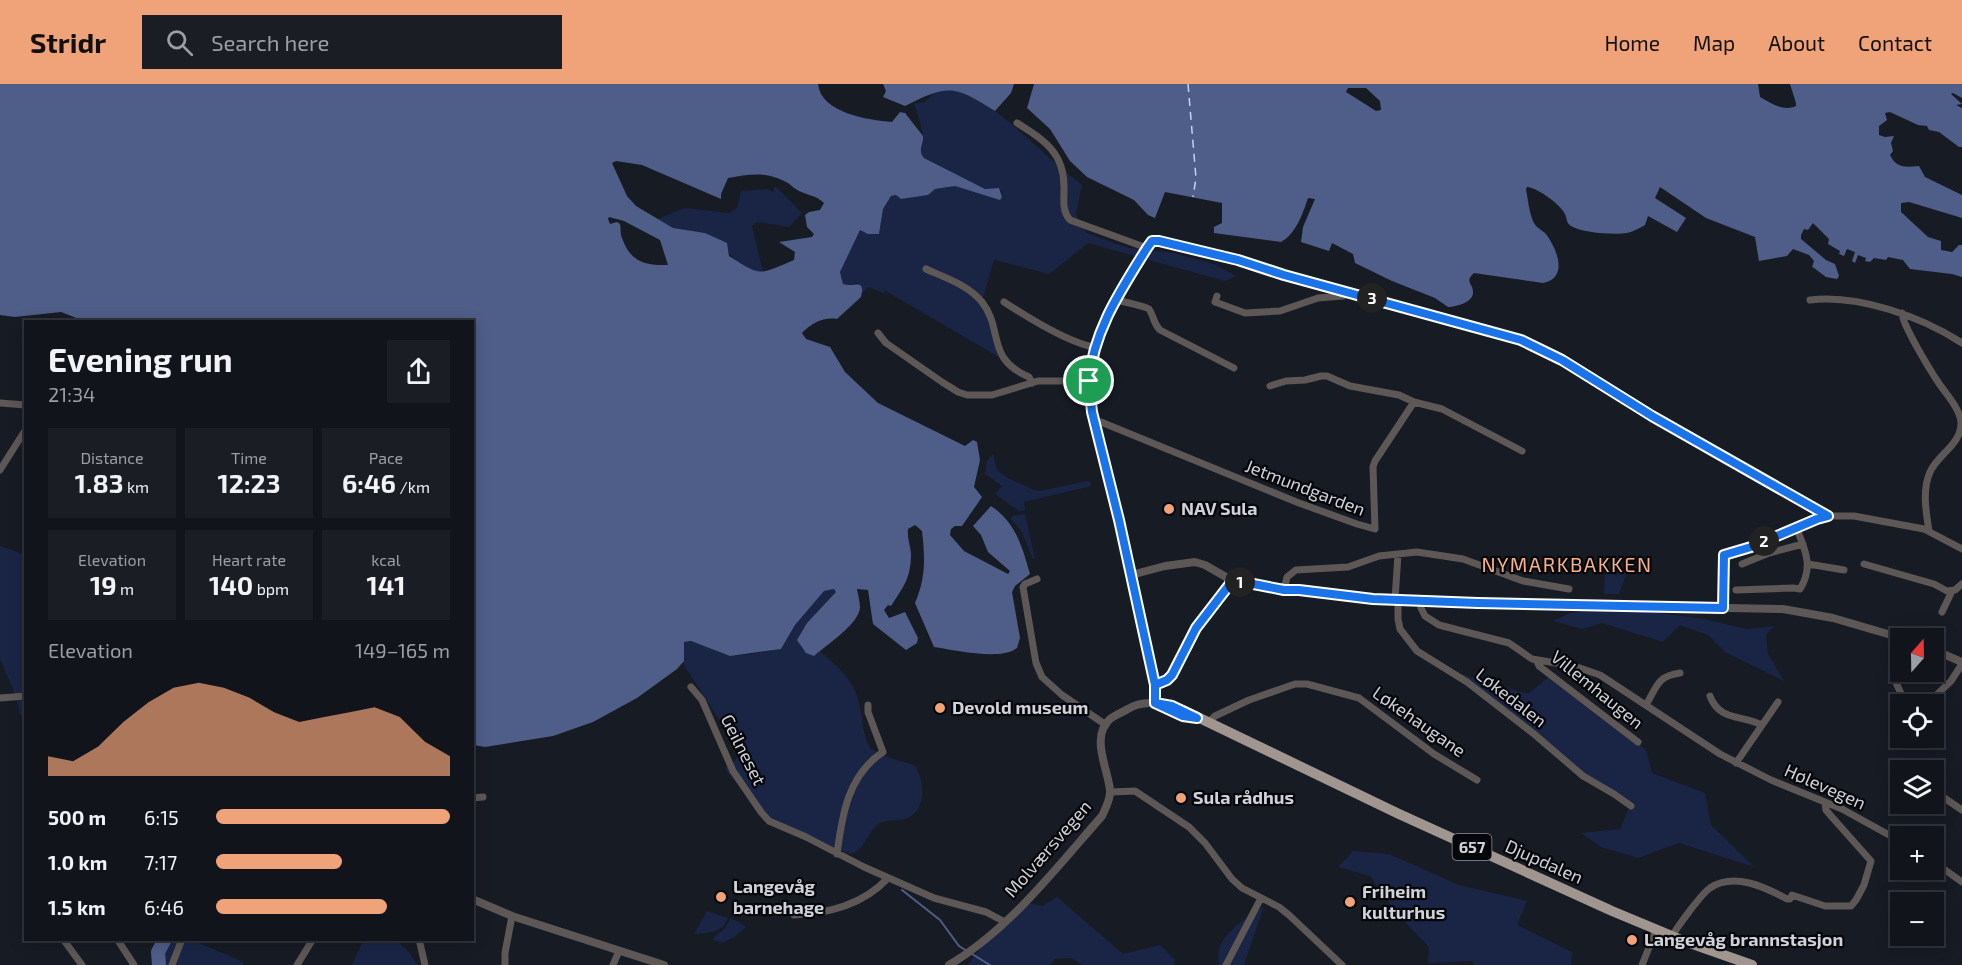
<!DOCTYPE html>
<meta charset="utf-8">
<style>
body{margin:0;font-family:"Exo 2",sans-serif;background:#1a1d24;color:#f1f3f6;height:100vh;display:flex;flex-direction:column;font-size:22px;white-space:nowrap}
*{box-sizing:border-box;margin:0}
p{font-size:20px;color:#9c9ea3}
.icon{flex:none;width:33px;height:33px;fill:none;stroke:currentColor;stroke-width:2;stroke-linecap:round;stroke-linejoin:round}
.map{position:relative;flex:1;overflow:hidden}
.sheet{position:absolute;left:24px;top:236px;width:450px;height:621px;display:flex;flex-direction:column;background:#11141b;border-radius:0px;box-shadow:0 3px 15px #0003,0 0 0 2px #30333a}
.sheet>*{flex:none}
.needle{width:39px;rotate:20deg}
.buttons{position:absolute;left:1890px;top:544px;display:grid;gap:12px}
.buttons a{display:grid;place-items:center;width:54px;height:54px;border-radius:0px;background:#11141b;box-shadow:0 3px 15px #0003,0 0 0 2px #30333a;font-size:30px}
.pin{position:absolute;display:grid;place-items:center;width:51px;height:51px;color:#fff;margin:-26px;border:3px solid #fff;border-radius:50%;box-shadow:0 2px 6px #0007}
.km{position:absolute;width:30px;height:30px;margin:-15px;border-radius:50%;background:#222;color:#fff;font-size:16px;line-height:30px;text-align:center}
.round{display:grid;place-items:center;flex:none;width:63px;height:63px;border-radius:0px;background:#1a1d24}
.headline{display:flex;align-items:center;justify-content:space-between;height:102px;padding:0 24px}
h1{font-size:33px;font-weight:700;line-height:45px}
.stats{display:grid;grid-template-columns:repeat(3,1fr);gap:9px;height:102px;padding:6px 24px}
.stats div{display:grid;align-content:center;border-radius:0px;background:#1a1d24;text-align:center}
.stats b{font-size:26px;font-weight:700}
.stats small{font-size:16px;font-weight:400}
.stats p{font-size:16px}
.chart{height:168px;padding:12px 24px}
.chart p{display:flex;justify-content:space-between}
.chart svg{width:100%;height:108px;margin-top:6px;fill:#f0a278;opacity:.7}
ul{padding:0 24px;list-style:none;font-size:20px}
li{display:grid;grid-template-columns:96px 72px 1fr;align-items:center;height:45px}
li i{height:15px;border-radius:8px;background:#f0a278}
header{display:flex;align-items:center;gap:36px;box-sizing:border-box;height:84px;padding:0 30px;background:#f0a278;color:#111}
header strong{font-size:28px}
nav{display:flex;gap:33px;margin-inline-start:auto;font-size:21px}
.search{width:420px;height:54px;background:#1a1d24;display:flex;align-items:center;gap:15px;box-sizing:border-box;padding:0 21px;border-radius:0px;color:#9c9ea3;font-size:22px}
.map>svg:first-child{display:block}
.green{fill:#1a2546}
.water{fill:#4e5e88;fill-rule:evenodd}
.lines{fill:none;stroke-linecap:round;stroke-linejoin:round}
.stream{stroke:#4e5e88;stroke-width:2}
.river{stroke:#4e5e88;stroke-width:14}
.ferry{stroke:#c1d1fb;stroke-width:1.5;stroke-dasharray:8 6;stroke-linecap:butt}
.minor{stroke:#5d5755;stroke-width:7}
.tertiary{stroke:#5d5755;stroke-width:8}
.primary{stroke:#a0958f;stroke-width:10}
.route-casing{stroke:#fff;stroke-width:12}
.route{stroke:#1a73e8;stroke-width:8}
.poi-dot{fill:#f0a278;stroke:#050609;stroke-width:2}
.labels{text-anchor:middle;stroke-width:4.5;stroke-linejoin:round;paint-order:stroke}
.shield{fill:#050609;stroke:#92959a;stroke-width:1.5}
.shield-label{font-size:16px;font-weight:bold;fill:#cfd2d8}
.street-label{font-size:18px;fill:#cfd2d8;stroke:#050609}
.poi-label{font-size:18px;font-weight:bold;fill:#cfd2d8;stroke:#050609;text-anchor:start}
.neighbourhood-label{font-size:20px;letter-spacing:1.5px;fill:#f9b18a;stroke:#050609}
</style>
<header>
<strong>Stridr</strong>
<div class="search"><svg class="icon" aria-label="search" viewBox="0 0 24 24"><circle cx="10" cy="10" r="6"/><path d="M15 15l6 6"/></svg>Search here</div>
<nav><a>Home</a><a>Map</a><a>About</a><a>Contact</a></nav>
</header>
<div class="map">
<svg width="1962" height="881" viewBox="0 0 1962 881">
<rect width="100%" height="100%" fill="#171b24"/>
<!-- green -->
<path class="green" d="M947,5C987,12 1017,45 1046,71C1058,82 1070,91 1082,101L1076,130L1087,149L1128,164L1174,169L1216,181L1236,192L1225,197L1088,159L1049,190L994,176L982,217L1004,276L884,206L886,210L868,203L862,209V204L856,199L848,202L843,200L840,188L857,149L860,146L879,150L883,125L891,112L896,111L901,115L928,111L935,105L955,102L1000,115L1003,110L999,104L985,105L924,74C917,64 923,64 923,55C924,47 916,27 914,19H924L936,7Z
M775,102L802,129L789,143L757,138L752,142L763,188C752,188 733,178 728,167L705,149L673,144L657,135L685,124L729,129L737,124L741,107L768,105L773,108Z
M993,370L997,386L1006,393L1031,405L1040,407L1088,397L1091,399V402L1024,418L1025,426L1019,427L995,410L1002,402L985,390L987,377Z
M1025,430L1035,475H1033L1022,448L1011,435L1012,432Z
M0,462L25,471V637L20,630L16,612L0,575Z
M1628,485L1619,510H1604L1605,491L1613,487L1616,493L1617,486Z
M834,505L836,508L807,539L814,571L820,567C837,583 854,595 859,619C863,635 862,652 871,665L890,674L914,681C925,695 927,726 907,734C897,739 886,733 876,742C867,751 864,766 851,770L815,758L770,737L728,689L725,684C734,680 740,673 737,663L682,578L683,558C699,556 710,566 724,570C737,575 766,566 781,565L795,541L824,507Z
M1613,523L1704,535L1747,545L1774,542L1766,551L1768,570L1784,597L1725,568L1708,551L1680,541L1663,558L1602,539L1582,545L1553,537L1570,529Z
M1554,589L1646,666L1652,689L1705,709L1711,741L1754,783L1679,759L1638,774L1601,763L1581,749L1620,745L1630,721L1584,693L1460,590L1528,610Z
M1353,767L1389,770L1459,801L1527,817L1517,841L1572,868L1571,881H1473V877L1428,879L1429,863L1397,830L1370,792L1338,783Z
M1057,813L1123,870L1160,861L1175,876L1174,881H1084L1070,874L1055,875L1050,881H968L991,850L1024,818L1043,822Z
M1264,822L1244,881H1219C1213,851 1243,838 1264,822Z
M707,827L728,834C722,849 709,849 694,850Z
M730,834L739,838L746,843L733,854L722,859L713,856C719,845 725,850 730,834Z
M161,855H190L241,877L244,881H157Z
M364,855H395L407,866L418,881H352Z"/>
<!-- water -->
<path class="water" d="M0,0H818C821,29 868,36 892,38L900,28L905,29L923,52C924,60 917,66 924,74L985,105L999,104L1002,113L1000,116L955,102L935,105L928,111L901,115L896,111L891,112L883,125L879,150H868L860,146L840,188L843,200C853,204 866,193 861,213L837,235C823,233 812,239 802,249L806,255L830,263L845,288L878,319L965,362L973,356L977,358L980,376L974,403L982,413L962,442H955L951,445L950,451L964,467L1008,490L1010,487L988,468L981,451L973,442L991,422C1016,439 1022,462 1030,490L1015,502L1012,508L1020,554L1017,564C1001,577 955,566 934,563L915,519C926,494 925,474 922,447L915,441L908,445C907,454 910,460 911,469C911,494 904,502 891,522L888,521L884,526L889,534L905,528L918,554L917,559L906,566L873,540L868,506L857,505C858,510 860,518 860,524C858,541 826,561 814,572L806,569L797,556L807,539L836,508L834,505L824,507L795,541L781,565L730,572L691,557L684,558V577L677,585L637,614L593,638L553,652L485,663L473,661L472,237H84L61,228L15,233L0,231ZM616,77L642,81L721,115V110L728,94C750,90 767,87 788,99C792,102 795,105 799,107C809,112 816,111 824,119L820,126L809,128L805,131L807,143L814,150L812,153L779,158L795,168L794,176C758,191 762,193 729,172L727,159L705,149L673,144L636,122L627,112L612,79ZM609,133L624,137L660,156L668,181C644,182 630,177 622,154C620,149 621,145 620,140L617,138L610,140L608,135Z
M883,0H1014L1011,9L995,27C954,1 948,0 905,22L883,13L886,7Z
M1034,0H1758L1760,13C1771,19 1783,28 1796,22V19L1790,0H1962V14L1953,9L1951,10L1962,20L1956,21L1962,24V63H1959L1939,48L1929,46L1927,42L1918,41L1890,28L1885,29L1887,36L1879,42V51L1885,53L1894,52L1891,59L1893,67L1890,71C1897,85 1906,83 1919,82L1925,93L1962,111V134L1909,118L1901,119V128L1928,153L1941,157V166L1952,168L1959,161H1962V193L1952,190L1910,185L1903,176L1888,173L1886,176L1874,174L1870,178L1865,177L1866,174L1858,171L1855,179L1852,177L1855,168L1847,165L1844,172L1839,170L1840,167L1828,160L1829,155L1813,139L1808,146L1804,145L1801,151V155L1826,176L1835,180L1839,192L1837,195L1826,193L1814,184L1812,183L1814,177L1809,171L1793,165L1787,172L1759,177L1755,153L1706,134L1660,103L1655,114L1686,134L1677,148L1648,132L1645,141C1639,144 1633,148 1627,149C1614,151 1582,149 1571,142C1566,139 1567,134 1565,130C1560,120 1538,104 1527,103L1526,105C1528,116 1529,127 1533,137C1535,143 1542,146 1546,150C1557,165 1569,194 1543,199L1474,189C1464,198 1473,199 1473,208C1474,218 1456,223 1448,223L1435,214L1392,197L1355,179L1353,170L1332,159L1329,167L1301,158L1303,143L1315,115L1308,114C1303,129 1296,150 1281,158L1214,149V143L1222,139V119L1165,108L1155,134L1148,131L1134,116L1087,93L1070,77L1050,45L1027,24ZM1348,4H1366L1380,17L1381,26L1376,27L1346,8Z"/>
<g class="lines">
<!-- stream -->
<path class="stream" d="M902,806L940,836L959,862L967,867
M972,870L990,881"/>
<!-- river -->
<path class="river" d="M159,881L158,868L165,855"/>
<!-- ferry -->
<path class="ferry" d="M1188,0L1196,94L1193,113"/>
<!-- minor -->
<path class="minor" d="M1017,39C1044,56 1065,69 1064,105C1064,116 1062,127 1070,136L1147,164
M926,185C946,194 968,201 982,218C1004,246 985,274 1029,293L1032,299
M1217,212L1215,218L1245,229L1280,227L1318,214L1343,212L1347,207
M1116,216C1121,217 1147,223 1149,225C1154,232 1153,239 1160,246L1234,284
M1810,216C1859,210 1922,233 1962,259
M1004,218C1027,233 1068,259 1094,263
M1902,229C1902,240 1930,286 1938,298C1946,310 1959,323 1961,338C1962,360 1938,370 1930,388C1922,406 1926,428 1929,447
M878,249L886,259L942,298L958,308L967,311H992L1038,297H1089C1092,247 1121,205 1147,164L1152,157H1159L1238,176L1284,191L1486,245L1521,257L1561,276L1652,332L1828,432
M1270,302L1286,297L1305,296L1321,292H1327L1350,302L1399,311L1414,318L1442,325L1522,367
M0,319L26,321
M1095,338H1101L1299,419L1357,440L1375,445L1373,383L1375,377L1414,318
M0,386L26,345
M1742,480L1769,469L1803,460
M1808,480L1844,486
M1864,480L1934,500L1947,507L1955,506L1962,500
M1037,495L1025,500L1023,503L1036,579L1042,593L1062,611L1106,641
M1284,506L1287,493L1296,486L1348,483L1379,472L1417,468L1463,475L1523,497L1569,505
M1736,506L1793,504L1800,505C1814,483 1805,465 1796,443
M1395,516L1398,470
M1398,516V535L1400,545L1417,567L1467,598L1534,650L1583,692L1614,710L1631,722
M1420,517L1421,524L1425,532L1439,541L1509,559L1532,575L1574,582L1600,591L1720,670L1771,696L1842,725L1900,757
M1723,524L1724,471L1751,463L1817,435L1831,432H1854L1924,445L1962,465
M1942,528L1952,507
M1537,577L1539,582L1638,658
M1898,585L1894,594L1906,621
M1155,601L1166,596L1172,591L1196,544L1233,497
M691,603L702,616L733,687L761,728L769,737L806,753L864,783L934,814L986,828L1005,838
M1710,612C1719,637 1742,631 1762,641
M0,614L26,612
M1646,621C1657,603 1657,592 1680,589
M1926,621L1951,597L1962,580
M1208,639L1215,632L1249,616L1295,600H1307L1359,614L1434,670L1477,696
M1736,679L1778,618
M1934,707L1962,726
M1111,708L1135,707L1189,743L1205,759L1232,795L1242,804L1279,823L1289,831L1342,881
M472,714L483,713
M837,770C842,731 848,691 883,668L868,628V621
M1934,778L1962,798
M794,831C829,829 863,821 888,794
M1672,853C1677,842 1685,834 1691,825C1697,818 1703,809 1710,804C1734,788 1765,803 1787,815H1790L1792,811L1825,822H1851L1856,816L1864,801L1871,777L1831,732L1826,726L1825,718
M63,855L82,881
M117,855L134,881
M419,855L425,881
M172,881L182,855
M297,881L313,855
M505,881V869L512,832
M613,881L619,867
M1226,881L1261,814
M1642,881L1656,846"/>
<!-- tertiary -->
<path class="tertiary" d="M1089,297L1092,328L1119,436L1155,601V619
M1131,491L1165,482L1195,478L1205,481L1233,497L1245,500L1284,506H1299L1373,515L1478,519L1783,525L1833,534L1905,555
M1934,566L1962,578
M472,815L512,832L664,881
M949,881C1009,846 1056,784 1102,732C1105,725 1111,715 1110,706C1108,685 1090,653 1110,635C1115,631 1121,629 1126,626C1138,619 1149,617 1162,621"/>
<!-- primary -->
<path class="primary" d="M1162,621L1172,622L1185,627L1399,730L1612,827L1684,857L1752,881"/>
</g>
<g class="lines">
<defs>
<path id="route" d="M1089,297L1092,328L1119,436L1155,601V619L1183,632L1197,634L1172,622L1155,619V601L1167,596L1172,591L1196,544L1233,496L1284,506H1299L1373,515L1478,519L1723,524L1724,471L1751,463L1817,435L1828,432L1652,332L1562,276L1521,256L1284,191L1238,176L1159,157H1152L1147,164C1121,206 1093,247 1089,297"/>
</defs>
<!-- route casing -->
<use href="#route" class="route-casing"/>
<!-- route -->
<use href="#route" class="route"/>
</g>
<!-- markers -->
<g class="poi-dot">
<circle cx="1169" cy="425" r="6"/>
<circle cx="940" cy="624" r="6"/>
<circle cx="1181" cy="714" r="6"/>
<circle cx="721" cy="813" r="6"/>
<circle cx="1350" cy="818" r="6"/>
<circle cx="1632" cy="856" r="6"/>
</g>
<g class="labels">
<!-- shield labels -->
<rect class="shield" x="1452.5" y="750" width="39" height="26" rx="4.5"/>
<g class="shield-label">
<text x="1472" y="769">657</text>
</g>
<!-- street labels -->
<g class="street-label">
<text transform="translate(1305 404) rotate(21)" y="6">Jetmundgarden</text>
<text transform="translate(1597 606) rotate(39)" y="6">Villemhaugen</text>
<text transform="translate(1511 614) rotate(38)" y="6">Løkedalen</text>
<text transform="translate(1419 638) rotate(35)" y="6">Løkehaugane</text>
<text transform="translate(743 666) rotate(63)" y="6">Geilneset</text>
<text transform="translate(1825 703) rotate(24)" y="6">Hølevegen</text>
<text transform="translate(1048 765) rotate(-49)" y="6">Molværsvegen</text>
<text transform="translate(1544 778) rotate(24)" y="6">Djupdalen</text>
</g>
<!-- poi labels -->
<g class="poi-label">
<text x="1181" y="431">NAV Sula</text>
<text x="952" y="630">Devold museum</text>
<text x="1193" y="720">Sula rådhus</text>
<text x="733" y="809">Langevåg<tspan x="733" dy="21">barnehage</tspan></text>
<text x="1362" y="814">Friheim<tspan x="1362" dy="21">kulturhus</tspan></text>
<text x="1644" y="862">Langevåg brannstasjon</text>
</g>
<!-- neighbourhood labels -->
<g class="neighbourhood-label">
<text x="1567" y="488">NYMARKBAKKEN</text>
</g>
</g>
</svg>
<div class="buttons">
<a><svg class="needle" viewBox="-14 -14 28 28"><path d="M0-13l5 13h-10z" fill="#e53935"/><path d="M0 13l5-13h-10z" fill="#9c9ea3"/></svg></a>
<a><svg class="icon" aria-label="locate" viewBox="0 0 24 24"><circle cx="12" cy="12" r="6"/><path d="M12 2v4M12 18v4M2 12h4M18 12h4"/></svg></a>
<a><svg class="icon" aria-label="layers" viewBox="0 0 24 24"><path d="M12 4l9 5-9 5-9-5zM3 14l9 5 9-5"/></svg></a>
<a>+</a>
<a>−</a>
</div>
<div class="pin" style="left:1089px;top:297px;background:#1e9e55"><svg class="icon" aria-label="arrive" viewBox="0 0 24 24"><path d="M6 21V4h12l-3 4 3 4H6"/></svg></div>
<b class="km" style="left:1240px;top:498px">1</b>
<b class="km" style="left:1764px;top:457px">2</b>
<b class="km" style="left:1372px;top:214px">3</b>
<section class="sheet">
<div class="headline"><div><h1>Evening run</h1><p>21:34</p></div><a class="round"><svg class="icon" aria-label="share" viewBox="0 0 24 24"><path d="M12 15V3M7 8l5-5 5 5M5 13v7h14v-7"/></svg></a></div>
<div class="stats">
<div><p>Distance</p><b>1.83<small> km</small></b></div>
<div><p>Time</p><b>12:23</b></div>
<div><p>Pace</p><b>6:46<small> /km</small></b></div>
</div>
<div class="stats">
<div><p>Elevation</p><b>19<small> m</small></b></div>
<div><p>Heart rate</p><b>140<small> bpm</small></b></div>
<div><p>kcal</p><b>141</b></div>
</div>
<div class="chart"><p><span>Elevation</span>149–165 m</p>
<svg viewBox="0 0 160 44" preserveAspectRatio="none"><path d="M0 44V36L10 38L20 32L30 22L40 14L50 8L60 6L70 8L80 12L90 18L100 22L110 20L120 18L130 16L140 20L150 30L160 36V44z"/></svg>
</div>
<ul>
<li><b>500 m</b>6:15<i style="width:100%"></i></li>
<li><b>1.0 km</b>7:17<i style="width:54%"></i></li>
<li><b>1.5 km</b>6:46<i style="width:73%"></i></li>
</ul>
</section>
</div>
